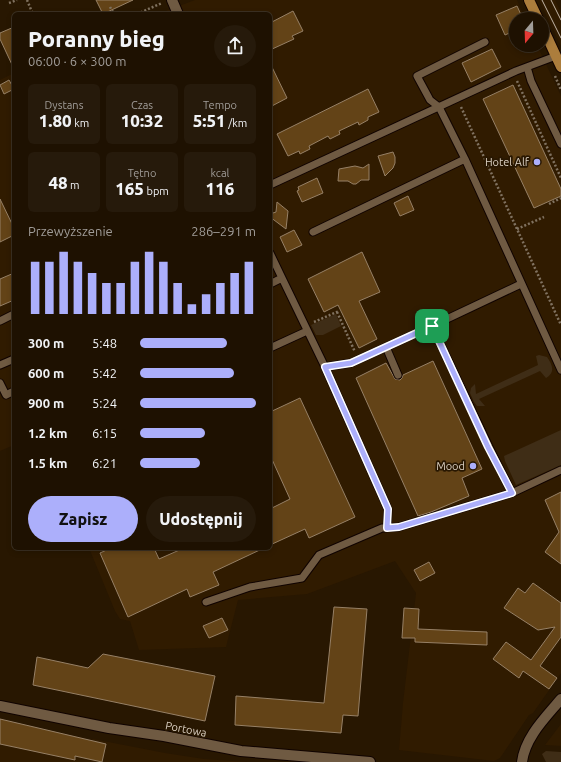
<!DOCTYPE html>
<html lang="pl">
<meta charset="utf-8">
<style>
body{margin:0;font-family:Ubuntu,sans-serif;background:#261a0b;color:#f1f3f6;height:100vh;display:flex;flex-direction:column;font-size:15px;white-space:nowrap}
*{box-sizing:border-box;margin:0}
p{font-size:13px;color:#a19d99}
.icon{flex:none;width:22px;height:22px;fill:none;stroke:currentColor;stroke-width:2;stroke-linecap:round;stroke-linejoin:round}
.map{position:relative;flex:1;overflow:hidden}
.sheet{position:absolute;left:12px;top:12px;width:260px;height:538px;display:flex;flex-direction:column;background:#1e1101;border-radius:6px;box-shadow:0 2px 6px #0003,0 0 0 1px #3c3123}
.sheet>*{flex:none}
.needle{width:26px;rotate:199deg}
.tools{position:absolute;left:509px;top:12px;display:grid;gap:8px}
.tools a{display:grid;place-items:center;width:40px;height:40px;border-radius:50%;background:#1e1101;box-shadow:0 2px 6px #0003,0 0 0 1px #3c3123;font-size:20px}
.pin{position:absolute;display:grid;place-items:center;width:34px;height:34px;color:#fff;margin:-17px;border-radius:8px;box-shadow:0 2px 6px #0006}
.round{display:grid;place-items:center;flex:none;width:42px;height:42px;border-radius:21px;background:#261a0b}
.head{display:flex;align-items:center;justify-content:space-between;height:68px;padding:0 16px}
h1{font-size:22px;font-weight:800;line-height:30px}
.metrics{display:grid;grid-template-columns:repeat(3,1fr);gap:6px;height:68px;padding:4px 16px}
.metrics div{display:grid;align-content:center;border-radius:6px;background:#261a0b;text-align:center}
.metrics b{font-size:17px;font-weight:800}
.metrics small{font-size:11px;font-weight:400}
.metrics p{font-size:11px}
.chart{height:112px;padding:8px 16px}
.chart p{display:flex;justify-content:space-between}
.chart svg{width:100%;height:72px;margin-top:4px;stroke:#acaffb;stroke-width:6}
.cta{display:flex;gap:8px;margin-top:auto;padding:8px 16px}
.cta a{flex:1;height:46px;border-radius:24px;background:#acaffb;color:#111;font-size:16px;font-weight:800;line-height:46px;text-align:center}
.cta a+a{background:#261a0b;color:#f1f3f6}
ul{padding:0 16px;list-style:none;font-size:13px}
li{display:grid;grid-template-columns:64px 48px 1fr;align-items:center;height:30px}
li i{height:10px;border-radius:5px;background:#acaffb}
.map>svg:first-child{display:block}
.built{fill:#301b00}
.green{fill:#3f2d16}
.building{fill:#634317;stroke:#968066}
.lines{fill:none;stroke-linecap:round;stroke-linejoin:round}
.lane-casing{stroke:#100300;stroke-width:9}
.street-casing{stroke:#100300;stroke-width:12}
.primary-casing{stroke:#100300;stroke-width:12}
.path{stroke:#807260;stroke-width:2.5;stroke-dasharray:2 2;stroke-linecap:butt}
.lane{stroke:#6f5a42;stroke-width:7}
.street{stroke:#6f5a42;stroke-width:10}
.primary{stroke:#ac7d3c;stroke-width:10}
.tram{stroke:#c3b7a8;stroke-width:1}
.route-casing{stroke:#fff;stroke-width:8}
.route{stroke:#acaffb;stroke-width:5}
.poi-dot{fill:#acaffb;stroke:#281701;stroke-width:1.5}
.labels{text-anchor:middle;stroke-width:3.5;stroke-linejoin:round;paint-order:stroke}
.poi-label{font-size:11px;fill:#ddd2c4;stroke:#281701;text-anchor:end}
.street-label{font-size:11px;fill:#ddd2c4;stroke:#281701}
</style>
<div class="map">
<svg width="561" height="762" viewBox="0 0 561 762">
<rect width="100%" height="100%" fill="#281701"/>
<!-- built -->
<path class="built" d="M195,0H517L525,19H516V45H537L561,96V673L533,713L529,715L500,758L494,761L399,750L403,703L416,593L395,561L307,594L238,600L226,647L139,650L130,621L120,619L115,611L89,548H270V14H158Z
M539,0H555L561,13V46Z
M14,73V445L0,451V80Z
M0,719L92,740L93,739L165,753L204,759L247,762H0Z
M561,724V746L545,745Z"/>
<!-- green -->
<path class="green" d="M336,314L341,326L323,335H316L311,325Z
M539,355L547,357C552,364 556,372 546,378L540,371L479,399L485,406H477L474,402L470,393L471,388L475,384L476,394L538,365L536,356Z
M561,430V465L516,485L505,461L504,456Z
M546,751L561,752V762H546L542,754Z"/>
<!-- building -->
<path class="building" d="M96,0H133L103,14Z
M517,6L523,19H516V30L505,35L496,15Z
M293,11L303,31L292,36L294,39L270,50V23Z
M14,27V69L0,39V33Z
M492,49L501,67L471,82L462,63Z
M270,63L287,98L270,107Z
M9,80L14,89L4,94L0,85Z
M513,85L561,189V196L534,208L483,99Z
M368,89L379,112L368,117V120L359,125L358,122L339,131L340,134L330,139L328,136L309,146L310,149L300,154L299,151L288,156L277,134Z
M393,152L395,157V163L393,168L385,176L378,156Z
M369,164V180H361L356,184H353L348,181H338L339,169L355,166L363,168Z
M317,178L323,193L302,202L297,191L299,190L298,187Z
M408,196L414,210L400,216L394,203Z
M0,199L14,228V235L0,242Z
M277,202L288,211L286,229L270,217V214L276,212Z
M294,230L302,245L287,252L280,237Z
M362,252L380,292L359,301L377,339L359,348L338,305L324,312L308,279Z
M14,273V300L0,306V279Z
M433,361L482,469L462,478L469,496L431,512L418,516L356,378L386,363L395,379L400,380L402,378L403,375Z
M300,398L355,517L309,538L305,529L270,545V509L290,499L270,455V412Z
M561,492V564L545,552L559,532L545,500Z
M111,548H154L159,559L184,548H264L213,572L219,585L190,597L187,589L128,617L100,553Z
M429,562L435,573L420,581L414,570Z
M533,583L561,603V637L540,666L557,678L549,689L523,671L519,678L493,659L506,642L531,660L555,627L538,630L504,608L518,588L525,593Z
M334,607L367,609L358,716L343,715L341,733L235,725L236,696L324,703Z
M404,608L419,609L418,629L487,632V645L415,642V638H402Z
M222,618L228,630L209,638L203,626Z
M103,654L215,676L205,721L33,685L37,657L88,668Z
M0,719L106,744L102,762L75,756V760L0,744Z"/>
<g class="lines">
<defs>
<path id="lane" d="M485,42L417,76L430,100L439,107L465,159L561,370
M527,67L531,81L561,144
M270,185L516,71L556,56
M313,232L465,159
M270,253L282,278L270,284
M282,278L325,367L388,509L387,528
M0,321L14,314
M386,347L398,375
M270,348L307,331
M0,365L14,359
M325,367L351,363L432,326
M0,383L6,395L14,391
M512,493L489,447L432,326L521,284
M206,602L250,587L302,578L319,555L382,528L399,527L512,493L561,470"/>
<path id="street" d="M172,0L178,14
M0,706L109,728L164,736L241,751L370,762
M522,762C525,737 546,717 561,699"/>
<path id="primary" d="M529,0L538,19
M542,26L561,67"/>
</defs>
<!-- lane casing -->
<use href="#lane" class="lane-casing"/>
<!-- street casing -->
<use href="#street" class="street-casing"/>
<!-- primary casing -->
<use href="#primary" class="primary-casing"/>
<!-- path -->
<path class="path" d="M27,0L32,12
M9,3L17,0
M110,7L114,14
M137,14L162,3
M555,76L561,90
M517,81L561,178
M461,107L561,325
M549,204L561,198
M517,229L544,217
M337,312L355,352
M314,322L339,311"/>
<!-- lane -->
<use href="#lane" class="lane"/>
<!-- street -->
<use href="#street" class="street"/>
<!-- primary -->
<use href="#primary" class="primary"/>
<!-- tram -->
<path class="tram" d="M542,0L561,38
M551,0L561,20"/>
</g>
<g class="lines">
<defs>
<path id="route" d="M432,326L488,447L512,493L399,527L387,528L388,509L325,367L351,363Z"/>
</defs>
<!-- route casing -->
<use href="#route" class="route-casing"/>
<!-- route -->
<use href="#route" class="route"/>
</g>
<!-- markers -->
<g class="poi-dot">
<circle cx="537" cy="162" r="4"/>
<circle cx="473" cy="466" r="4"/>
</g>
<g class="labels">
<!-- poi labels -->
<g class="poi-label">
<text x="529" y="166">Hotel Alf</text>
<text x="465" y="470">Mood</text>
</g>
<!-- street labels -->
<g class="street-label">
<text transform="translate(186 729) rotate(11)" y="4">Portowa</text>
</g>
</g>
</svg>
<div class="tools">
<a><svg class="needle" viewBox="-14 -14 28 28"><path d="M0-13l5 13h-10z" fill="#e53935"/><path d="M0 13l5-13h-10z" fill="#a19d99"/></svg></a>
</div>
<div class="pin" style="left:432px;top:326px;background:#1e9e55"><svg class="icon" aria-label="arrive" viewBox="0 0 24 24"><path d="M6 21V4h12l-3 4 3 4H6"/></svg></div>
<section class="sheet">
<div class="head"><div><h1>Poranny bieg</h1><p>06:00 · 6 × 300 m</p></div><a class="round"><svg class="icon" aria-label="share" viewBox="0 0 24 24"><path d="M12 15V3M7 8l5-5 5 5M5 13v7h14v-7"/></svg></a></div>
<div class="metrics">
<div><p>Dystans</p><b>1.80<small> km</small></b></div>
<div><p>Czas</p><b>10:32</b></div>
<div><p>Tempo</p><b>5:51<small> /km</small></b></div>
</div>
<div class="metrics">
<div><b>48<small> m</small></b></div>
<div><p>Tętno</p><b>165<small> bpm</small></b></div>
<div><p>kcal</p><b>116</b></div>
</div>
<div class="chart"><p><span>Przewyższenie</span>286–291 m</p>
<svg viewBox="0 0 160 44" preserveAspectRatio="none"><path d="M5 44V12M15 44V12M25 44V6M35 44V12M45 44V19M55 44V25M65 44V25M75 44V12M85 44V6M95 44V12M105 44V25M115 44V38M125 44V32M135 44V25M145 44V19M155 44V12"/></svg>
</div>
<ul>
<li><b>300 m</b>5:48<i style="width:75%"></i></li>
<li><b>600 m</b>5:42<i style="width:81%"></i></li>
<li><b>900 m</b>5:24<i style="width:100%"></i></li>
<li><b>1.2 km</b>6:15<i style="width:56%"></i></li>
<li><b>1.5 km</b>6:21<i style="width:52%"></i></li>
</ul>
<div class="cta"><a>Zapisz</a><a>Udostępnij</a></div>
</section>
</div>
